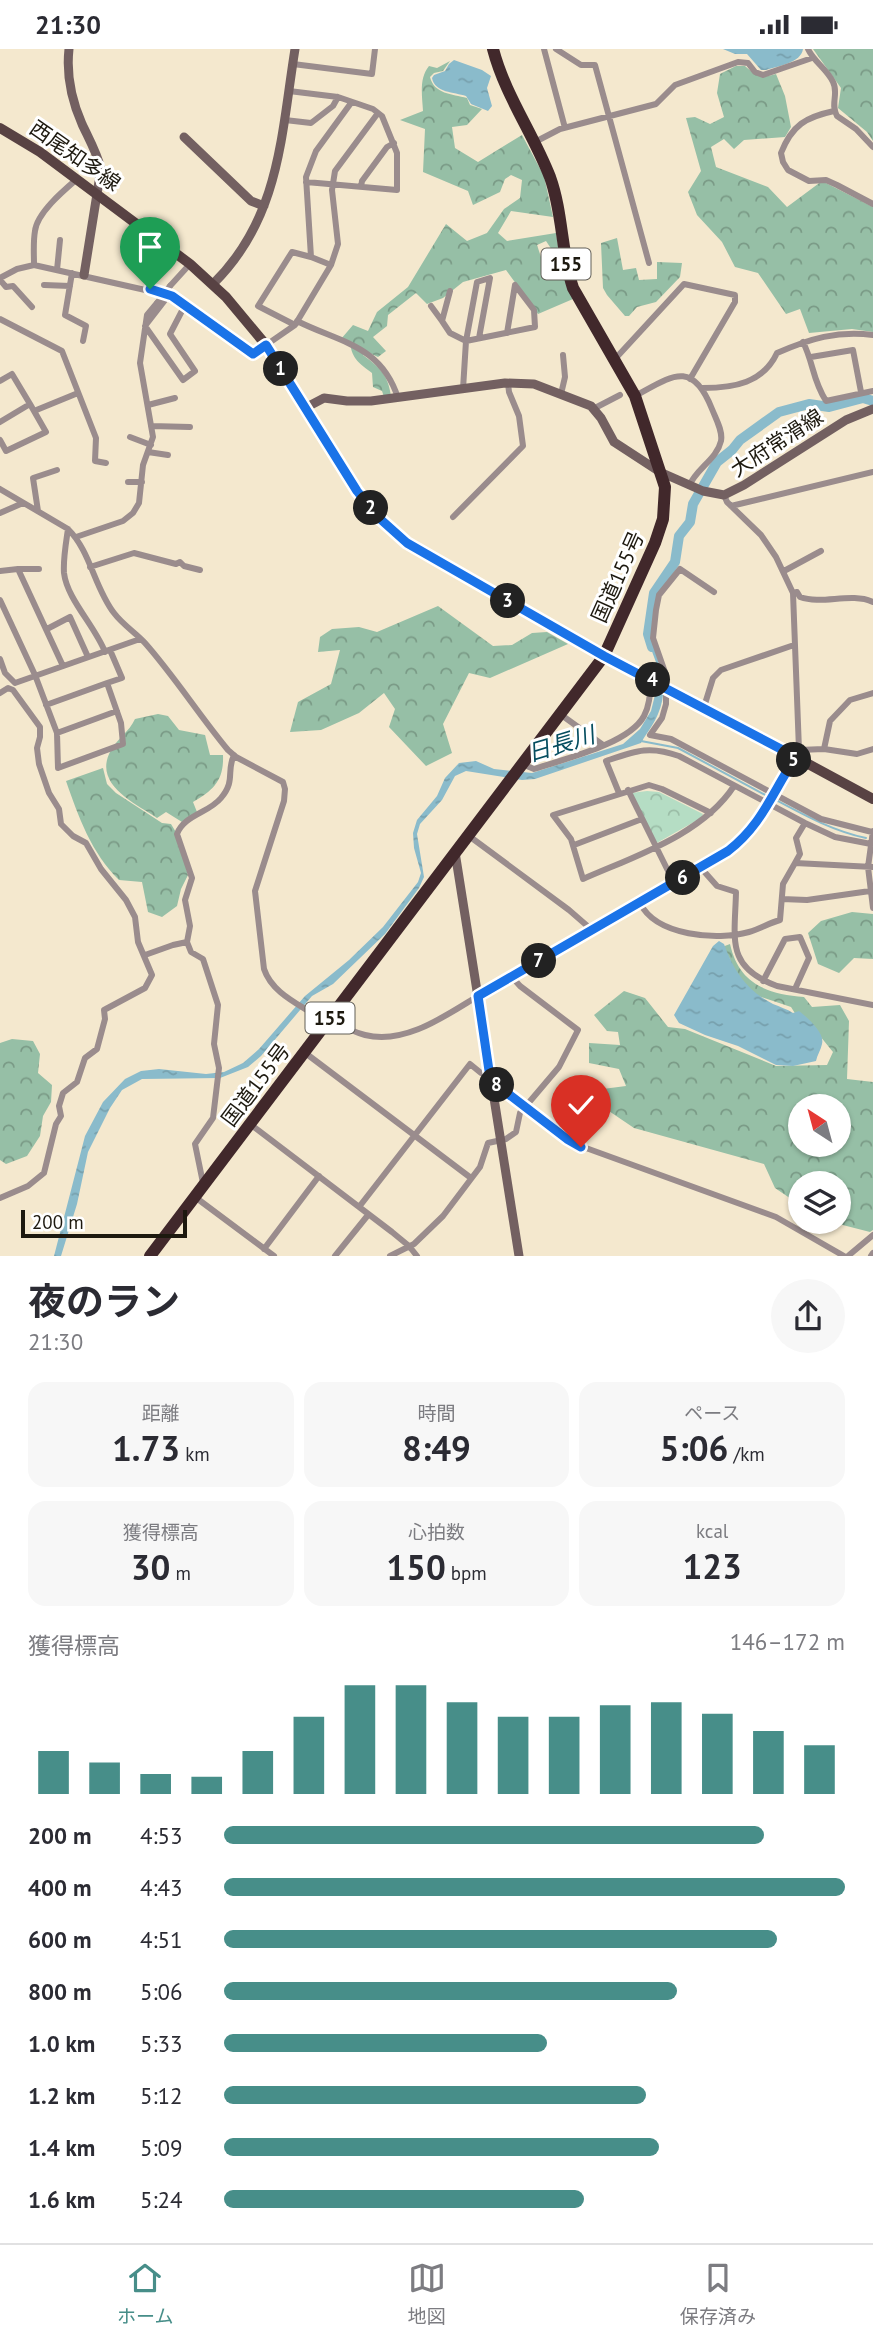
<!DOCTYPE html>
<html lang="ja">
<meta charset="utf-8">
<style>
body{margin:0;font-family:"PT Sans","Noto Sans JP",sans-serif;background:#f7f7f7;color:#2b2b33;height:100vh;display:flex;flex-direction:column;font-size:26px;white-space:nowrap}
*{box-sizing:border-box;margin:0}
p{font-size:23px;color:#7c7c81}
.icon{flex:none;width:38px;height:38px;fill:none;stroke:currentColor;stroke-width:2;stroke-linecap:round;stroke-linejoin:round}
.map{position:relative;height:1207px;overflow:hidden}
.sheet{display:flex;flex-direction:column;background:#fff;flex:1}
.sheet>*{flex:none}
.needle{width:46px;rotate:324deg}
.buttons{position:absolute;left:788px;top:1045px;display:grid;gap:14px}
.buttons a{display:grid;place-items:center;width:63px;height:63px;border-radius:50%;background:#fff;box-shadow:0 2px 5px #0004;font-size:35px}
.scale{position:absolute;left:21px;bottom:18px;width:166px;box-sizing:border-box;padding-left:7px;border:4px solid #1d190f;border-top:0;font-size:19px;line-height:24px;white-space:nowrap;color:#1d190f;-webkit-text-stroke:5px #fff;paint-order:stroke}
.pin{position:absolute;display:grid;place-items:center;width:60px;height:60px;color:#fff;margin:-72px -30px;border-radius:50% 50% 50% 0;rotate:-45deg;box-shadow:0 0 7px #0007}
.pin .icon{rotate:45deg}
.km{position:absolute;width:35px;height:35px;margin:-18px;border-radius:50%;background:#222;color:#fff;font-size:19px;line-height:35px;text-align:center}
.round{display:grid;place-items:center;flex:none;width:74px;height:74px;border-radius:37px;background:#f7f7f7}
.summary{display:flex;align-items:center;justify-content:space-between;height:119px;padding:0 28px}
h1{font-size:38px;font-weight:700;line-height:52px}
.figures{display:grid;grid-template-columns:repeat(3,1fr);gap:10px;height:119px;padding:7px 28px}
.figures div{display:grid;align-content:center;border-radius:18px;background:#f7f7f7;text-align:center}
.figures b{font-size:35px;font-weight:700}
.figures small{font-size:19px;font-weight:400}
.figures p{font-size:19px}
.chart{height:196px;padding:14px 28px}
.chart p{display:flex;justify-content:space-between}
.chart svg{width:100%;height:126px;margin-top:7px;stroke:#478e89;stroke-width:6}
ul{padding:0 28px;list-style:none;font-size:23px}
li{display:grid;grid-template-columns:112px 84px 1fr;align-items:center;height:52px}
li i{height:18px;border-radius:9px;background:#478e89}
.status{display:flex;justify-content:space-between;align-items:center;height:49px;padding:0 35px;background:#fff;direction:ltr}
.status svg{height:19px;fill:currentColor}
.menu{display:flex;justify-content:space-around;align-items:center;height:98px;border-top:2px solid #e1e1e2;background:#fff;font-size:19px;color:#7c7c81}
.menu a{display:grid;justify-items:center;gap:4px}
.menu .active{color:#478e89}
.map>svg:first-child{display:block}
.forest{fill:url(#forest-crowns);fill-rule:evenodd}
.park{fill:url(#park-crowns)}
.water{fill:url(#water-ripples)}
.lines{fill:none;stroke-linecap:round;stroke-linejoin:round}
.stream{stroke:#8abbcb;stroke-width:2}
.river{stroke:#8abbcb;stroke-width:10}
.street{stroke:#9a8c8d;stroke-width:6}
.secondary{stroke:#736061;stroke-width:9}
.primary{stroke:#584243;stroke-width:10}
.highway{stroke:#41282b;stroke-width:12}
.street-bridge{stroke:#9a8c8d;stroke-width:6}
.route-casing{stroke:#fff;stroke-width:14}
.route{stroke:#1a73e8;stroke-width:9}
.labels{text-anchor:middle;stroke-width:6;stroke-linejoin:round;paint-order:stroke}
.shield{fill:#fff;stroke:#615e57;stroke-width:2}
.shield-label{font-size:19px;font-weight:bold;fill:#1d190f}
.street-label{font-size:21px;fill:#1d190f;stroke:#fff}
.water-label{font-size:23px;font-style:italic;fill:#064e60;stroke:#fff}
</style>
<div class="status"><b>21:30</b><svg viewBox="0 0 49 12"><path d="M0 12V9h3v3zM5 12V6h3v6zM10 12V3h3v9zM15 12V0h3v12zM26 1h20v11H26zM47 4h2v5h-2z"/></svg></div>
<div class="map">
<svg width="873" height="1207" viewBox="0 0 873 1207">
<defs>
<pattern id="forest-crowns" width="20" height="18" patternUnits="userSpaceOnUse" patternTransform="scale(1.75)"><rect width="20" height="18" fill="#96bfa6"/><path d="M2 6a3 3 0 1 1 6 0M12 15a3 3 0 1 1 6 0" fill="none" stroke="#7a9a86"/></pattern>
<pattern id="park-crowns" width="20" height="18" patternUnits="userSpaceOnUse" patternTransform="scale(1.75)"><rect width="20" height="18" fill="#b5ddc4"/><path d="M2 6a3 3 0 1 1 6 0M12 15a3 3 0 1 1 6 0" fill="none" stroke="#9bbda7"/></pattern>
<pattern id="water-ripples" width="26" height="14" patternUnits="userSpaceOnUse" patternTransform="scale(1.75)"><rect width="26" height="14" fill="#8abbcb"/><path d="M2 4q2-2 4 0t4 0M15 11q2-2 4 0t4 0" fill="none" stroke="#77a0ad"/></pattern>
</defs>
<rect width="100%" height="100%" fill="#f4e8ce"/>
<!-- forest -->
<path class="forest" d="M813,0H873V92L867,83L838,59L841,39Z
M450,12L443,22L434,24L430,28C434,45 452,45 467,49L470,56L482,60L467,76L452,78L455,99L478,113L522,86L544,127L553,168L511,162L498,184L507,192L556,184L559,202L552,201L546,192L537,196L544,217L563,227L573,250L538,265L506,221L463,233L443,249L427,255L416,244L388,266L387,277L373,288L386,302L378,308L365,302L363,306C379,318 388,325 391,347L384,348L382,342L373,338L372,324C360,315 352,310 350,294L341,290L353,276L368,282L377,263L408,238L446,175L467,192L487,184L504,160L520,149L522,131L511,126L505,130L500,143L473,156L468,142L423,123L425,80L400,71L423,62C422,46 419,29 429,17L437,19Z
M736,17H745C757,27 760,30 776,25L785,47L791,78L785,88L744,91L734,100L724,90L711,98L716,118L768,138L787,158L822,132L873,158V283L852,280L809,284L800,260L786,265L758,224L735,218L722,193L697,166L688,143L701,122L686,69L695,68L710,75L724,68L717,44L720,25Z
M617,189L623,221L636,219L639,231L657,230V213L682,214L680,228L656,253L637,258L629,267H625L607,246L603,239L601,194Z
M438,557L493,597L512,596L532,584L547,583L568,595L490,629L469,624L443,675L452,704L426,717L389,678L395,660L384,644L359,664L321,681L290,683L298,653L331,635L340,601L318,603L320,588L332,580L359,578L377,583Z
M158,665L168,667L179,681L205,686L210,706H223C224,731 214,741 193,753L197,763L182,773L166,763L157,769C134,754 92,735 111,701C118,689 129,683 135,670Z
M103,719L107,735L116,744L162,774L171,775L177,785L188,826L181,840L177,857L162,868L148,863L142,833L119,831C91,803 79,769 66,732Z
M852,863L873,865V910L854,909L839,924L818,915L808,884L821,872Z
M730,895C739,935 767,945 804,948L812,958L840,956L849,972L847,1030L873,1033V1181L870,1183L831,1173L838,1172V1134H800V1156L775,1139L764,1115L634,1079L600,1056L595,1041L626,1037L619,1020L589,1014V994L620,996L618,983L607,982L594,966L624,942L645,949L668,978L685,980L776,1017L827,1016L833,1003L811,976L798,969L791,958L752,945L731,920L730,910L722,898ZM800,1057H838V1096H800Z
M12,990L33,992L40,1005L38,1024L52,1036L51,1053L43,1067L40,1087L27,1107L6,1115L0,1111V994Z"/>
<!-- park -->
<path class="park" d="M647,742L659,743L703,765L701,769L655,795L631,744Z"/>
<!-- water -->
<path class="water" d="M723,0H803C801,14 778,17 766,21H761L747,5H735Z
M454,11L482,21L491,27L487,39L492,57L488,62L471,55L466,47C454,43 435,44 432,29L434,26L445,22L449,15Z
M650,588C659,613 670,638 658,665C654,675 646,685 641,694L535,730L522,731L466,722L455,727L442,751L420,775L417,785L424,828L419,839L385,885L333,935L312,947L261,1007L248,1018L220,1029L142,1030L122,1041L110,1059L88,1103L77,1155L61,1207H54L85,1087L103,1053L125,1030L141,1022L159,1020L206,1025L224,1023L243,1014L259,1000L305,947L349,911L383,878L418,833L421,824L414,799L413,784L417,771L437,747L445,729L459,714L476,712L494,720L532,724L623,695L640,680L651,662L656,642L655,623L657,616L647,589Z
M719,892L724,895C733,921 747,942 773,955C780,958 787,960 793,964L799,962C808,969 825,984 822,995C821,1001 817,1006 816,1012L793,1017L776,1016L738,997L705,986L679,974L674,966L713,897Z"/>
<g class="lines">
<!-- stream -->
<path class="stream" d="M641,692L678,699L769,748
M774,750C804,766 833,782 866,789"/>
<!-- river -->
<path class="river" d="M652,598L648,585L654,544L675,513L679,487L690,473L693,455L717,413L732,401L740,391L779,363L809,355L829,358L863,349L873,352"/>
<!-- street -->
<path class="street" d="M544,0L565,79
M556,0L581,16H595L649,214
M808,0C814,13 827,20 833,33C839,44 830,55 837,67L856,80L873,98
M293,15L372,25L375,0
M289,42L338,48L373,60L382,67L397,104V141L306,133
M834,62C806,68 792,76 781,104L783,113L788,121L809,132L826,131L837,136L873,155
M285,71L311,74L333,57L338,48
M533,94L560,80L656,55L675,36L738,13L748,14L755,23L763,26L812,9
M361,138L362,132L387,98L394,94
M311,208L331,216
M34,216C34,205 33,193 35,182C37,164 63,142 77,130
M57,221L60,191
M72,224L65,266L86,277L83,292
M0,229L17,220L34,216L172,247L253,305L295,276L331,216L338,195L332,141L335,122L378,64
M0,231L6,238L13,237L32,258
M44,236L70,237
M170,237L190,215
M450,242L442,272L450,284L466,292L535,278L534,261L515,236L507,284
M169,246L145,277L183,331L195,322L170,285L185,256
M431,257L442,272
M0,270L62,302L96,389L95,412L106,414
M297,272C341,294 381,296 398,349
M295,276L258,257L292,203L311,208L306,128L316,102L351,54
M803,293C814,315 812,330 826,352L873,342
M811,308L853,301L861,343
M615,310L684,235L735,246V253L690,330
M0,332L12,325L30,355
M703,339C734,339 763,334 777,304C809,290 838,281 873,286
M463,340L466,292L477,233L490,229L479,289
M561,345L565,328L563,306
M635,347C672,327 692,310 712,360C716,370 723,382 721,392C717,410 696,420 689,437
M148,356L175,349
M593,360L620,346
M0,373L30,355L34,362L78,344
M151,377L190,378
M130,388L151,396
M0,391L6,402L46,383L34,362
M148,403L168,406
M128,433H142
M0,440L68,480C91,503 94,538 114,564C123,576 136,584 145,594C175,628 199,666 228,701L236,708L283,733L285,740L284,752L255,842L264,920C273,947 305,957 326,974
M724,446L727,453L761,486L776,508L793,544L799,701L796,708
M731,457L873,423
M38,462L33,429L57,421
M0,464L23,454
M453,468L523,397L519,367L509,343L508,334
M68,480C66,494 63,510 64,524C67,550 95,577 105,603
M76,488L123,472L133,464L139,454L143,416L153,388L140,314L147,266L157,254
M90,518L134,504L176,515L180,513L184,517L200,521
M18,520H39
M0,522L18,520L63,617
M784,522L821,502
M714,543L680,520L659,546L656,561L653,589L666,626V655L662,669L650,686L671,690L821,770L872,783
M793,544L797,543L800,548C822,556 851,543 873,553
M0,551L35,626L57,684L58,719L123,695L121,674L107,634L122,629L110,601
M47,580L70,568L88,608
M0,610L5,624L15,634L140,590
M0,644L8,639L13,641L40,678V688L37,699L39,715L49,744L59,760L61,775L73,787L86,794L101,820L126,851L135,868L138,893L152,926L145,939L104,961L105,970L97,1000L85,1009L77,1033L63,1044L59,1057L61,1067L56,1075L44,1124L28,1137L0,1149
M46,656L107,634
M704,658L713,629L721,621L794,596
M560,665L603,696
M57,684L117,662
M824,700L830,672L850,651L873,644
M799,701L824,700L857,705L873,700
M522,715L534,720C564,710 629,695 644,667C650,656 650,643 651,630
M628,741L674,834
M619,744L606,712C635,702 649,696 679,707L805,774L835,788L871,795
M711,764L662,740L649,736L553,766L571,790L583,830C635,807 702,786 734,737
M873,782L868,818L873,859
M469,787L569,861L592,881
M574,796L642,770
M795,814L800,805L796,789L805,774
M701,819L717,837L736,843C735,890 725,918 777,937L873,956
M782,850L807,851L870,842
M640,854C656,887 717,892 749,883C760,880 769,874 780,871L783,835L795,814L873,818
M145,906L173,896L187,893
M763,932L785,890L800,888L809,909L795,940
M330,970C341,976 352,983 365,986C405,996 445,967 478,947
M304,1003L471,1129
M491,1035L498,1037L575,1095L776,1168L844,1207
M250,1075L392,1183L409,1197L417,1207
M203,1134L195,1095L213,1069L219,1019L214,995L218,956L203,910L191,903L187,893L190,877L185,851L192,829L177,785C184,766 209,764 221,749C236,731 226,723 234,706
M195,1148L274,1207
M359,1158L470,1015L481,1024L490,1023
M264,1200L319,1127
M335,1207L368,1166
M390,1207L414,1195L443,1167L480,1118L488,1094L506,1090L516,1083L520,1064L559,1018L578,981L520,937L512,928
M848,1207L873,1186
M871,1207L873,1204"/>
<!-- secondary -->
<path class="secondary" d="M69,0C66,27 71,50 82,75C89,90 97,104 101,120L84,226
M184,88L251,152L264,157
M213,235C280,169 281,87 295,0
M305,359L324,349L347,352H371L505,334L534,335L591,357L601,369L614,393L660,423L703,442L724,446L744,436L846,371L873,360
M455,803L519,1207
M478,947L728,802C763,776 773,743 796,708"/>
<!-- primary -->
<path class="primary" d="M0,79L40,103L150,185L190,215L226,248L266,296L357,442L378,468L406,494L604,607L666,638L873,750"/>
<!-- highway -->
<path class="highway" d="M150,1207L604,607L655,494L663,470L665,438L635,347L573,239C561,203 563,164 550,128C533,84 505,46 493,0"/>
<!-- street-bridge -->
<path class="street-bridge" d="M157,254L170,237"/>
</g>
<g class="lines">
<defs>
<path id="route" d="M150,240L172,247L253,305L266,296L357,442L378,468L407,494L604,607L796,708C772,743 763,775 728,802L478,947L491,1035L498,1037L567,1090L581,1098"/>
</defs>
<!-- route casing -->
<use href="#route" class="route-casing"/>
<!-- route -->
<use href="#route" class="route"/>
</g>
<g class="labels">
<!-- shield labels -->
<g class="shield">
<rect x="541.5" y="199.5" width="49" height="31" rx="5"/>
<rect x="305.5" y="953.5" width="49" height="31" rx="5"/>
</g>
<g class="shield-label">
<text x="566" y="222">155</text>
<text x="330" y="976">155</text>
</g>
<!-- street labels -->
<g class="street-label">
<text transform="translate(75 107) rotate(35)" y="7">西尾知多線</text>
<text transform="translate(777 394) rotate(-33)" y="7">大府常滑線</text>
<text transform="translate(618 528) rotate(-66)" y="7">国道155号</text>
<text transform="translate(256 1036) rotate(-53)" y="7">国道155号</text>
</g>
<!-- water labels -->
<g class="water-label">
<text transform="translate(561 695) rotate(-17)" y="8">日長川</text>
</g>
</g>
</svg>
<div class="buttons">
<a><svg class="needle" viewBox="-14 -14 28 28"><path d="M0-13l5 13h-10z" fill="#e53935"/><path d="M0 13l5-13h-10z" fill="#7c7c81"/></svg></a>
<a><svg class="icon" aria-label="layers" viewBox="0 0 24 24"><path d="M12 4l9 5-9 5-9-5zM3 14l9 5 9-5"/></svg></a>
</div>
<div class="scale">200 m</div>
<div class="pin" style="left:150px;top:240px;background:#1e9e55"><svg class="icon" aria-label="arrive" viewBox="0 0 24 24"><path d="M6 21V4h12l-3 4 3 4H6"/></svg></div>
<div class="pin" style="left:581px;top:1098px;background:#d93025"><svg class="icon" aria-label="check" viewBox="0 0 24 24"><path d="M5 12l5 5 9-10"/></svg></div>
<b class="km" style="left:281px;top:320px">1</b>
<b class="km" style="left:371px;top:459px">2</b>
<b class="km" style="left:508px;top:552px">3</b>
<b class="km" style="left:653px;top:631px">4</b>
<b class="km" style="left:794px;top:711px">5</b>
<b class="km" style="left:683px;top:829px">6</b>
<b class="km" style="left:539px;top:912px">7</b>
<b class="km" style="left:497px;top:1036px">8</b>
</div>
<section class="sheet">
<div class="summary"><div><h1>夜のラン</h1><p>21:30</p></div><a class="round"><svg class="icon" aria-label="share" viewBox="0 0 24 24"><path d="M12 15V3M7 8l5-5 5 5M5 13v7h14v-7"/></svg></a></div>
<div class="figures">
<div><p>距離</p><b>1.73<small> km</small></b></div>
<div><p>時間</p><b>8:49</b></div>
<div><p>ペース</p><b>5:06<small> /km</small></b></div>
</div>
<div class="figures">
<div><p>獲得標高</p><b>30<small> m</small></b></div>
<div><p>心拍数</p><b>150<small> bpm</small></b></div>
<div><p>kcal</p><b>123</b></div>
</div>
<div class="chart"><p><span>獲得標高</span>146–172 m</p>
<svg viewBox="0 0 160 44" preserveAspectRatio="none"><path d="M5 44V29M15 44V33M25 44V37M35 44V38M45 44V29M55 44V17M65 44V6M75 44V6M85 44V12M95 44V17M105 44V17M115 44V13M125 44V12M135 44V16M145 44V22M155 44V27"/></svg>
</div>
<ul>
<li><b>200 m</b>4:53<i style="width:87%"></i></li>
<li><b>400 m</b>4:43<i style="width:100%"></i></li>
<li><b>600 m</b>4:51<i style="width:89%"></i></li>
<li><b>800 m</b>5:06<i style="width:73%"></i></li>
<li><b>1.0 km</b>5:33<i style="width:52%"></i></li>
<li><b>1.2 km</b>5:12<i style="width:68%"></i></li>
<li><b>1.4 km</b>5:09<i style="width:70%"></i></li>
<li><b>1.6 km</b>5:24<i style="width:58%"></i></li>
</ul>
</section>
<nav class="menu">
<a class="active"><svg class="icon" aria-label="home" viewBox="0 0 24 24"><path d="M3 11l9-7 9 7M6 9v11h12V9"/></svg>ホーム</a>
<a><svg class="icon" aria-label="map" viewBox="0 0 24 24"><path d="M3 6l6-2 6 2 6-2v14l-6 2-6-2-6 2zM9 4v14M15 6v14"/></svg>地図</a>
<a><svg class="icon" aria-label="saved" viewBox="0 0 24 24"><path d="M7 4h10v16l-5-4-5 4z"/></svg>保存済み</a>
</nav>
